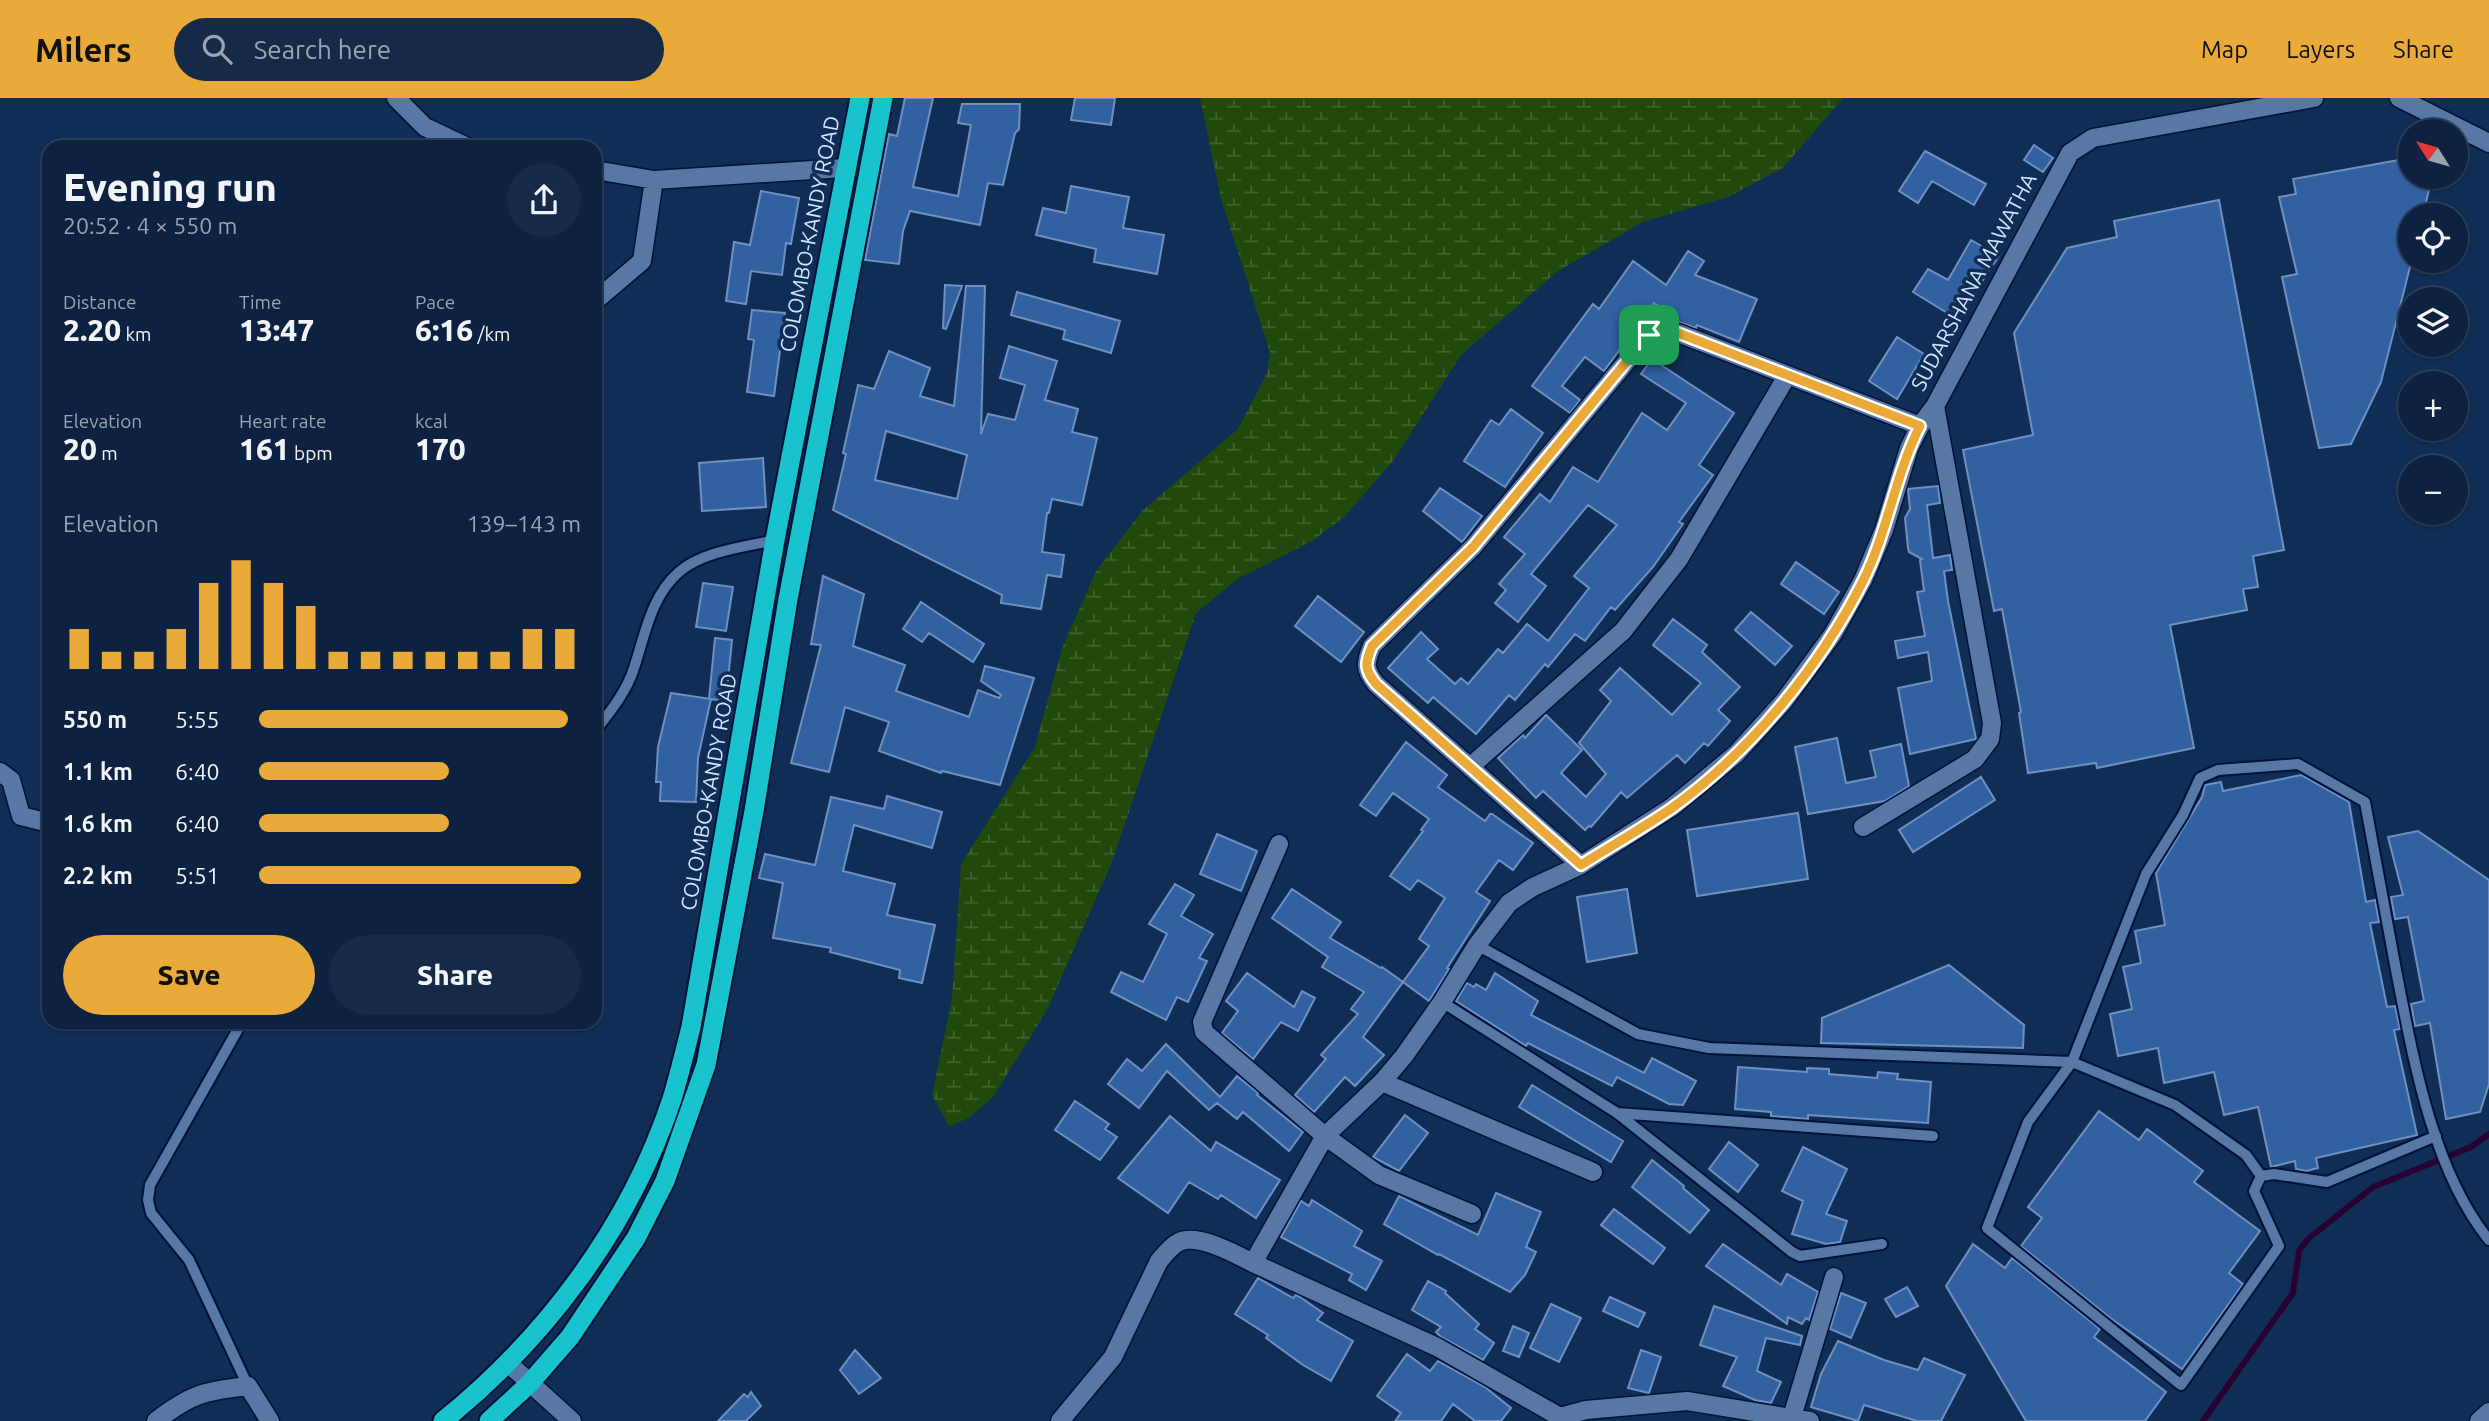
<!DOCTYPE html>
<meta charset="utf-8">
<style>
body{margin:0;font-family:Ubuntu,sans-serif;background:#152a47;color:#f1f3f6;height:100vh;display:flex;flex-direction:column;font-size:26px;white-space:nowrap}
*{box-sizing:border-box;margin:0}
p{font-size:23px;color:#9aa4b1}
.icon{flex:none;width:38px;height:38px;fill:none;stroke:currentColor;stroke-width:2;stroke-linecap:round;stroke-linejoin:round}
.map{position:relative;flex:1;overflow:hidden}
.side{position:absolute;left:42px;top:42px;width:560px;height:889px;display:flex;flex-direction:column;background:#0c2240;border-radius:21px;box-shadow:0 2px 5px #0004,0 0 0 2px #2c3f59}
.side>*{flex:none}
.needle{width:46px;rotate:307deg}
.buttons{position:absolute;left:2398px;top:21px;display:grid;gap:14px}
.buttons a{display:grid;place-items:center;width:70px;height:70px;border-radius:50%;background:#0c2240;box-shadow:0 2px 5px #0004,0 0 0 2px #2c3f59;font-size:35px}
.pin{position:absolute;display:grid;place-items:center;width:60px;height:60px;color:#fff;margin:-30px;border-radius:14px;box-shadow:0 4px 10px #0006}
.round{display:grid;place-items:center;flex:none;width:74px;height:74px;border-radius:37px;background:#152a47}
.overview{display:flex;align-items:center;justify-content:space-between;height:119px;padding:0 21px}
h1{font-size:38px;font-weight:800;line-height:52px}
.stats{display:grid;grid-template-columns:repeat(3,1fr);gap:10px;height:119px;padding:7px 21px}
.stats div{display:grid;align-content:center}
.stats b{font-size:30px;font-weight:800}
.stats small{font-size:19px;font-weight:400}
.stats p{font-size:19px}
.chart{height:196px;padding:14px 21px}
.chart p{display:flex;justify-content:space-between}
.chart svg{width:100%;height:126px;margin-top:7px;stroke:#eaaa39;stroke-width:6}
.cta{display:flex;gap:14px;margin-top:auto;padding:14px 21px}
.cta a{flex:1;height:80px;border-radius:42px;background:#eaaa39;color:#111;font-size:28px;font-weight:800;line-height:80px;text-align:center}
.cta a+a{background:#152a47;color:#f1f3f6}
ul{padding:0 21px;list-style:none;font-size:23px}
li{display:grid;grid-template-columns:112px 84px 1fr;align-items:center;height:52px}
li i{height:18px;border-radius:9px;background:#eaaa39}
header{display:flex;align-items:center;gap:42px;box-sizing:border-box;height:98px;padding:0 35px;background:#eaaa39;color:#111}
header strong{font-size:33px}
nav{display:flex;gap:38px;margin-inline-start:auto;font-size:24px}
.search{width:490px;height:63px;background:#152a47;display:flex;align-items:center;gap:18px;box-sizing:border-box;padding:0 24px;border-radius:38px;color:#9aa4b1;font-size:26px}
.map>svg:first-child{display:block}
.wetland{fill:url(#wetland-marsh)}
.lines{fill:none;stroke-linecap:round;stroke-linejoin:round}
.stream{stroke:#270232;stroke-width:6}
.building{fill:#3261a2;stroke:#6f90c0;stroke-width:2;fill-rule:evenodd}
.service-casing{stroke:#001339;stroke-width:14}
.minor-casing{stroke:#001339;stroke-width:21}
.tertiary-casing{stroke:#001339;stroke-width:21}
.trunk-casing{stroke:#001339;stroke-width:23}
.service{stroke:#5777a5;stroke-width:10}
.minor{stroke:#5777a5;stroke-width:18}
.tertiary{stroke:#5777a5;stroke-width:18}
.trunk{stroke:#18c3ce;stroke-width:19}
.route-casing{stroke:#fff;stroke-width:14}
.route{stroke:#eaaa39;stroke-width:9}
.labels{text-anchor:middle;stroke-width:7;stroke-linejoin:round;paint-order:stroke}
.street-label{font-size:21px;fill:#d2e4fe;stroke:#102d55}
</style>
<header>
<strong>Milers</strong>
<div class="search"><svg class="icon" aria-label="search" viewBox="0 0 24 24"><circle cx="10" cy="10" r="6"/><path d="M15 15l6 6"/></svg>Search here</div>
<nav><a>Map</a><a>Layers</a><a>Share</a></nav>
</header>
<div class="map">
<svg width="2489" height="1323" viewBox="0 0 2489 1323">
<defs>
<pattern id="wetland-marsh" width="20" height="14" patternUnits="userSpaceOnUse" patternTransform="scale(1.75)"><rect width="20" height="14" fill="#21490b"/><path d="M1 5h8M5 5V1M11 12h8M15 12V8" fill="none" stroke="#406330"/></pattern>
</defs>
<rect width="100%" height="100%" fill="#102d55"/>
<!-- wetland -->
<path class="wetland" d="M1200,0H1843L1783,70L1728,99L1643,124L1558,173L1461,257L1393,363L1344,419L1312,443L1239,480L1196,515L1112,764L1047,912L993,999L969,1020L949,1028L932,997L952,901L961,766L1035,649L1062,550L1096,473L1143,412L1238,331L1267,275L1270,254L1221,101Z"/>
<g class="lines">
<!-- stream -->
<path class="stream" d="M2203,1323L2293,1195L2299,1153L2308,1141L2373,1089L2471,1049L2489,1036"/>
</g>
<!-- building -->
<path class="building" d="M905,0H933L913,89L958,98L971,27L958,25L962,6H1020L1019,31L1015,35L1003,87L988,85L980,127L910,113L903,133L899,166L865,162L889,36L897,38Z
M1075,0H1115L1111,27L1071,22Z
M2034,47L2053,60L2043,74L2024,62Z
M1925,53L1986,86L1974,107L1932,83L1918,105L1899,93Z
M2410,60V79H2432L2423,117H2410V169L2381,284L2351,346L2319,350L2282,179L2297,176L2279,99L2296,96L2293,81Z
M1071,88L1129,99L1123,130L1164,137L1157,176L1094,164L1096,151L1036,137L1043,110L1066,115Z
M761,93L799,100L791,146L786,145L782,177L751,173L746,206L726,203L734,144L750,147Z
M2219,102L2284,452L2253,458L2258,489L2243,491L2247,512L2170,527L2194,650L2097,670L2096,665L2028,675L2019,615L2021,614L2002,511L1994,513L1963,352L2033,337L2014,235L2067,150L2117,139L2114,123Z
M1971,142L1999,158L1957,221L1913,194L1928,171L1948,182Z
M1688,153L1704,163L1695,177L1757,201L1739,244L1697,227L1696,230L1675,223L1676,220L1654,205L1604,273L1585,259L1562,288L1580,302L1570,315L1532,288L1593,206L1599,211L1633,163L1666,187Z
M945,187L962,188L946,231L943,230Z
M966,188H985L981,336L988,316L1015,322L1025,287L1000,280L1009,248L1057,263L1045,302L1078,311L1072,334L1097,340L1082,407L1052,401L1049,415H1047L1042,454L1064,457L1061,479L1047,477L1041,511L1001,505L1002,497L833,412L846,356L843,355L858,287L874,291L889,253L930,270L920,298L954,308ZM886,333L967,357L957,401L875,382Z
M1017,194L1120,223L1111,255L1063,241L1065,232L1011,217Z
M752,212L785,215L774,298L747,294L754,242L748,241Z
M1897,239L1924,256L1897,301L1869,283Z
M1652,261L1734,315L1699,367L1713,377L1679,424L1683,426L1653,469L1615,512L1611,509L1585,543L1575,536L1548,569L1545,566L1515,602L1509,597L1476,636L1433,599L1428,605L1388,570L1421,534L1438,551L1427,561L1455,586L1461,580L1468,586L1498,551L1503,555L1527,526L1548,543L1589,490L1574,478L1617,427L1588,407L1531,476L1546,488L1518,524L1495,505L1506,492L1499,486L1525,456L1504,439L1540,396L1550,404L1573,369L1598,384L1642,315L1667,332L1686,305L1641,276Z
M1511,311L1543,335L1505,389L1464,363L1491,322L1499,327Z
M763,360L766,409L702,413L699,365Z
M1938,388L1940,405L1927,407L1933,460L1950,457L1952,472L1944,473L1948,503L1976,641L1910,656L1898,590L1932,583L1928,554L1898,560L1895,543L1925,538L1917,494L1924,493L1920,462L1922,461L1909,454L1908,450L1905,420L1910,411L1908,391Z
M1440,390L1482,418L1462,444L1423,413Z
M1796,464L1839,494L1824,516L1781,486Z
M823,478L864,496L853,548L905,567L896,593L969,619L978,592L999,600L1001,597L981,583L985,568L1034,580L1000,687L942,673L941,675L879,653L889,624L845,609L829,674L791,665L821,547L811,546Z
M703,485L733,489L726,533L696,529Z
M1318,498L1364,534L1341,564L1295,528Z
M921,504L984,546L973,564L929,535L922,544L903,531Z
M1751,514L1792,548L1775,567L1735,532Z
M1673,521L1707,547L1702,554L1740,589L1718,612L1730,623L1708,648L1704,645L1685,665L1677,657L1627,700L1621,694L1591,729L1589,728L1585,732L1543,693L1536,700L1498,660L1523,637L1525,640L1546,617L1582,652L1561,675L1586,699L1606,676L1579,645L1611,603L1600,592L1620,570L1672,617L1701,585L1653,547Z
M715,540L732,542L726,603L709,601Z
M671,595L711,601L698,660L696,704L660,703L661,684H656L658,649Z
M1837,640L1846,685L1876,679L1870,653L1901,646L1909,688L1885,703L1808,716L1795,649Z
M1406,644L1447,677L1438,689L1485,723L1490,716H1492L1533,745L1513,772L1499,762L1476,794L1490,803L1447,870L1449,871L1429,903L1403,884L1429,848L1419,841L1445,800L1418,782L1410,792L1390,778L1423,733L1421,732L1429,721L1393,695L1376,718L1360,707Z
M2301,677L2349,704L2366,804L2375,802L2379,824L2370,825L2387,909L2395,908L2400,931L2394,932L2417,1037L2316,1060L2318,1070L2306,1073L2296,1071L2295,1063L2271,1069L2258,1009L2224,1017L2214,974L2164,985L2158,950L2118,958L2110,916L2132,911L2123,869L2141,865L2135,833L2165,827L2156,775L2202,699L2205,687L2221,684L2223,693Z
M1981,679L1995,702L1913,754L1899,732Z
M887,698L942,714L932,750L854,727L843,773L895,786L887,817L935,827L922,885L899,880L900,872L830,854L831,850L773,840L783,785L759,780L765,756L815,767L831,699L884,711Z
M1798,715L1808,781L1697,798L1687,732Z
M2418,733L2489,782V986L2480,1014L2446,1021L2430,925L2415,928L2411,906L2424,903L2408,819L2395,821L2391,799L2403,797L2388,739Z
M1217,736L1257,753L1241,793L1200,776Z
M1175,786L1194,797L1181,818L1213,836L1199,860L1207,863L1188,904L1177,899L1166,922L1111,894L1121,874L1143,884L1167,836L1149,826Z
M1292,791L1341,824L1330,840L1381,870L1382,869L1403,884L1363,939L1384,957L1355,988L1345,979L1314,1014L1295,997L1326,961L1321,957L1358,916L1351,911L1364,894L1322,869L1328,859L1272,820Z
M1627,791L1637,855L1587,864L1577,799Z
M1949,867L2024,927L2023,950L1821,945L1822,920Z
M1247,875L1294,909L1302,893L1315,900L1298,933L1281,924L1253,961L1222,935L1238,913L1226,903Z
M1495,875L1538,903L1531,917L1644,975L1652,960L1696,983L1683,1007L1669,1006L1617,979L1612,988L1528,945L1526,948L1456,903L1467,885L1474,889L1476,886L1486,892Z
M1166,946L1220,999L1237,978L1258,995L1257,997L1303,1034L1289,1053L1243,1014L1237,1021L1217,1005L1209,1012L1167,973L1139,1010L1108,986L1127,961L1142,973Z
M1738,969L1807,974V970L1829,971V976L1877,980L1878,974L1898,976L1897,981L1931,984L1928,1025L1808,1017V1021L1771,1018V1014L1735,1011Z
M1532,987L1623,1043L1611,1064L1519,1009Z
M1075,1003L1109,1026L1105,1031L1117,1039L1100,1062L1055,1032Z
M2099,1013L2139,1042L2147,1031L2203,1073L2194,1084L2260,1133L2229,1175L2243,1186L2182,1271L2109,1219L2021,1148L2042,1120L2028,1109Z
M1405,1017L1428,1035L1399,1073L1373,1059Z
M1170,1018L1211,1053L1216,1044L1280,1082L1256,1120L1221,1097L1218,1101L1189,1084L1168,1115L1118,1080Z
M1729,1044L1758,1067L1738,1094L1709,1071Z
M1803,1049L1847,1071L1826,1116L1847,1123L1840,1144L1826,1146L1792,1136L1803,1103L1782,1093Z
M1652,1062L1684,1088L1683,1090L1709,1112L1690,1135L1632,1089Z
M1496,1095L1541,1114L1526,1149L1536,1154L1525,1177L1510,1194L1439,1156L1438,1157L1384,1126L1399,1098L1478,1137Z
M1312,1102L1362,1133L1354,1148L1382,1163L1366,1192L1349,1182L1352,1176L1281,1139L1301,1103L1309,1108Z
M1614,1111L1665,1150L1653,1166L1601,1127Z
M1723,1146L1781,1187L1787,1176L1818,1194L1809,1222L1806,1220L1802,1226L1788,1219L1787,1226L1706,1168Z
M1973,1146L2005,1170L2012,1160L2100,1231L2094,1239L2166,1294L2145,1323H2026L1946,1188Z
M1258,1180L1293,1200L1296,1197L1300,1199L1323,1215L1317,1222L1353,1243L1331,1283L1303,1267L1266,1240L1268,1237L1235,1216Z
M1428,1183L1446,1193L1445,1195L1479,1226L1475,1231L1494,1245L1483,1262L1441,1239L1436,1234L1441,1229L1412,1212Z
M1907,1189L1918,1208L1896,1219L1885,1201Z
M1841,1195L1866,1205L1851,1240L1830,1231Z
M1610,1199L1645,1215L1638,1229L1603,1213Z
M1551,1206L1581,1220L1559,1264L1530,1250Z
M1714,1208L1802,1238L1800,1247L1766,1240L1757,1273L1781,1284L1771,1305L1755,1302L1723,1288L1737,1259L1700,1247Z
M1513,1228L1529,1235L1519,1259L1503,1253Z
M1838,1243L1884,1262L1918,1272L1924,1260L1965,1277L1941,1323H1917L1864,1307L1858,1323L1811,1309L1821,1276Z
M855,1252L881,1280L859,1296L840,1272Z
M1641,1252L1661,1259L1649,1295L1628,1290Z
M1407,1256L1430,1273L1438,1263L1485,1289L1511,1310L1501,1323H1475L1453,1306L1441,1323H1395L1401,1315L1377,1298Z
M751,1294L761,1308L746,1323H718L744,1296L748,1299Z"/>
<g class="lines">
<defs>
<path id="service" d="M595,633C610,614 627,593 634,570C645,537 651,498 679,474C703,453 745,449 775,442
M1477,847L1638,936L1709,950L2072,964L2175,1007L2246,1057L2261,1078
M1442,904L1617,1015L1933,1038
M242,924L150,1087L148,1102L151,1115L189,1162L248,1288
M1617,1015L1792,1154L1800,1158L1882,1146
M2261,1078L2254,1093L2279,1148L2181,1287L1987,1130L2028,1024L2072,964L2146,776L2183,717L2200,680L2218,672L2298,666L2365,704C2375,760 2386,816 2396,872C2413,959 2432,1072 2489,1142
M2261,1078L2274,1076L2327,1084L2436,1038"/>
<path id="minor" d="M396,0L425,29L467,49
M595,72L654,82L845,70
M595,203L642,163L654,82
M1471,668L1623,533L1679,461L1787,278
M0,674L11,682L21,718L49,725
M1863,729L1975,661L1990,641L1992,625L1935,308
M1279,746L1202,924L1204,934L1325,1038L1379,1077L1472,1116
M1581,767L1376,586C1364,571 1365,565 1372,548L1473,449L1642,245L1656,231L1678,235L1920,328
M1382,984L1593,1074
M1253,1165L1437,1249L1560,1319
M508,1265L572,1323
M1792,1319L1834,1179
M156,1323C191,1296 204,1293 248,1288L270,1323
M1060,1323L1113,1259L1159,1163C1165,1156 1171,1148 1179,1144C1198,1135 1235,1156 1253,1165L1325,1038L1382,984L1404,958L1442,904L1477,847L1509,805L1533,789L1581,767L1672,709L1736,656L1784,603L1833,536L1863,482L1884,432L1909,350L1920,328L1935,308L2070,55L2093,40L2314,0
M1559,1323L1560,1319L1586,1312L1687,1303L1810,1323
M2479,1323L2489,1314"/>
<path id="tertiary" d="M2399,0L2489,45"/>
<path id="trunk" d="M443,1323C546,1240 630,1128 672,1001C679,978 685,953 691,929L775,442L860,0
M489,1323L529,1286L570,1239L636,1140L665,1083L706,967L754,713L788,501L883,0"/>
</defs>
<!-- service casing -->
<use href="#service" class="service-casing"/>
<!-- minor casing -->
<use href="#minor" class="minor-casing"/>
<!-- tertiary casing -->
<use href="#tertiary" class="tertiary-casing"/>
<!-- trunk casing -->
<use href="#trunk" class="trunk-casing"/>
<!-- service -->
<use href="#service" class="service"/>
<!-- minor -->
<use href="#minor" class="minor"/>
<!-- tertiary -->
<use href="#tertiary" class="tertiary"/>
<!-- trunk -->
<use href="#trunk" class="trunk"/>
</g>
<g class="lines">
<defs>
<path id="route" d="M1656,231L1678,235L1920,328C1895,377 1888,433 1863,483C1819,570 1751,653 1672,710C1643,730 1611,748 1581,767L1376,586C1364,571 1365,565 1372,548L1473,449L1642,245Z"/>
</defs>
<!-- route casing -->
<use href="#route" class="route-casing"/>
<!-- route -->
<use href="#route" class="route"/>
</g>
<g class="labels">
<!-- street labels -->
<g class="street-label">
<text transform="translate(810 136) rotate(-79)" y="7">COLOMBO-KANDY ROAD</text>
<text transform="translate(1974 184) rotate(-62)" y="7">SUDARSHANA MAWATHA</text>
<text transform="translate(709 694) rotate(-80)" y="7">COLOMBO-KANDY ROAD</text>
</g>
</g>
</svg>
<div class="buttons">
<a><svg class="needle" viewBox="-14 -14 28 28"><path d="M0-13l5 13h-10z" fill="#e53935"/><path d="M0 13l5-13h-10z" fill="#9aa4b1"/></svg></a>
<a><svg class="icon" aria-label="locate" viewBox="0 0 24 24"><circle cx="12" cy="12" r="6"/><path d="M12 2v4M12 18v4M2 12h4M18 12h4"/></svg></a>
<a><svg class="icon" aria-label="layers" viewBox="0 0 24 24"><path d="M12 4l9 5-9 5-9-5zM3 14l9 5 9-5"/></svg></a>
<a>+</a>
<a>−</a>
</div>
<div class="pin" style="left:1649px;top:237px;background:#1e9e55"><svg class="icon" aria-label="arrive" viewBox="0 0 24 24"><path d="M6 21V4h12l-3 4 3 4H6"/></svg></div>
<section class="side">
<div class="overview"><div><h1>Evening run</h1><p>20:52 · 4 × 550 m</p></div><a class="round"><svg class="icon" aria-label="share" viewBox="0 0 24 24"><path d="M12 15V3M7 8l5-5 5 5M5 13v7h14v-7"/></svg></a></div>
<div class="stats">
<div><p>Distance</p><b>2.20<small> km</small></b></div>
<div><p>Time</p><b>13:47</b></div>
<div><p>Pace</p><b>6:16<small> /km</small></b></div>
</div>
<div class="stats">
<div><p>Elevation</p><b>20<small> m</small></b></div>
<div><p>Heart rate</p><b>161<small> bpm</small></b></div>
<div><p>kcal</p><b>170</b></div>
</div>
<div class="chart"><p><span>Elevation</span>139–143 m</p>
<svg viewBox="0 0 160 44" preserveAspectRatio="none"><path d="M5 44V30M15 44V38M25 44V38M35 44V30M45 44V14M55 44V6M65 44V14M75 44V22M85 44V38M95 44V38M105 44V38M115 44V38M125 44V38M135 44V38M145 44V30M155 44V30"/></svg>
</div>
<ul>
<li><b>550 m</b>5:55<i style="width:96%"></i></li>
<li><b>1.1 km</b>6:40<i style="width:59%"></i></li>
<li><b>1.6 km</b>6:40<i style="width:59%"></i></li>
<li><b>2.2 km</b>5:51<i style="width:100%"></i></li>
</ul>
<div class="cta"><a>Save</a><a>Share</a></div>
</section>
</div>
